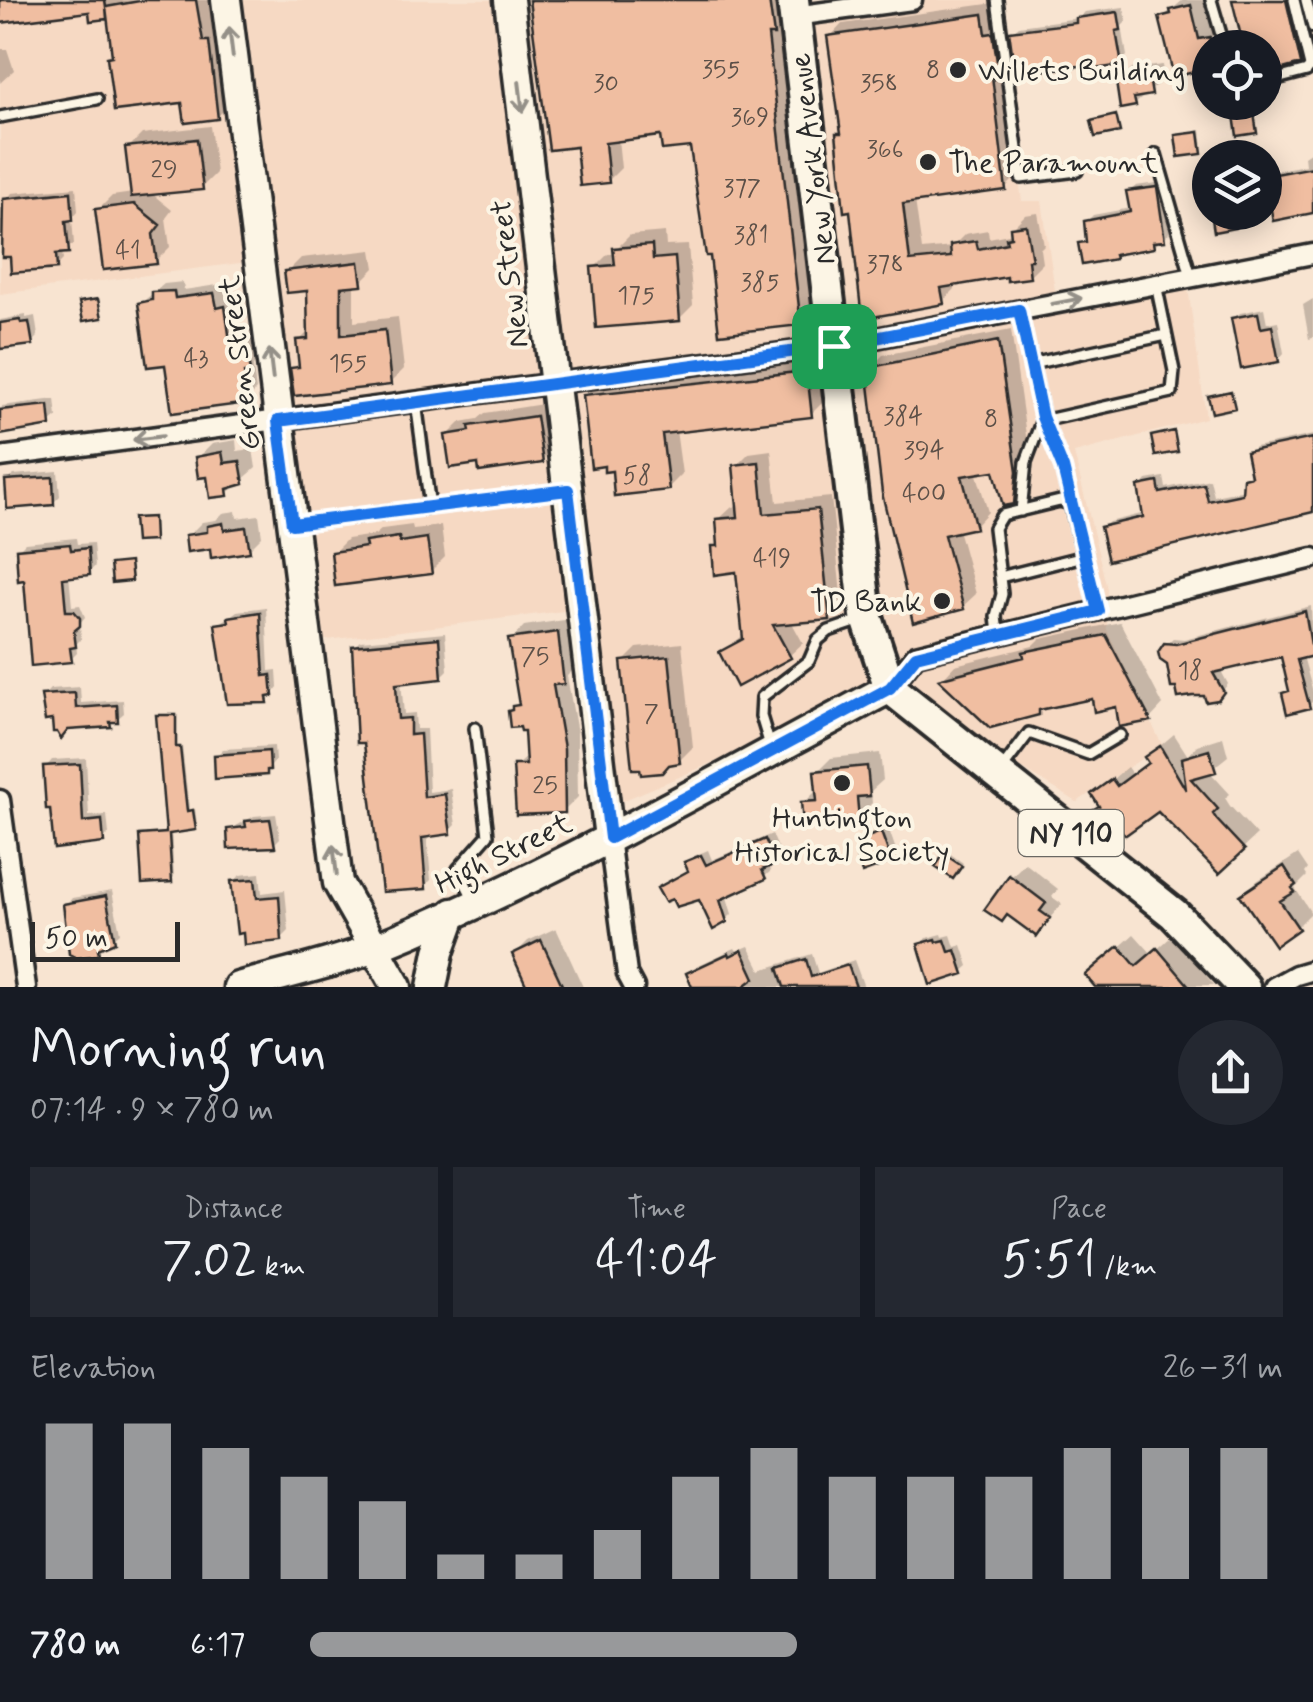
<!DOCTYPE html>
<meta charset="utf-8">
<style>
body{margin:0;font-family:Mynerve,sans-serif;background:#242831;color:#f1f3f6;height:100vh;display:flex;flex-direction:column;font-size:38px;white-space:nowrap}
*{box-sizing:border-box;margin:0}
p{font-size:32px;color:#9ea1a6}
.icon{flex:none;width:55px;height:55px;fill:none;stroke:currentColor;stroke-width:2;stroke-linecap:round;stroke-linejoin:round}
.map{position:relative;height:987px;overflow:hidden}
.drawer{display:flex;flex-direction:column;background:#171b24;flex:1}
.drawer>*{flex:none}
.buttons{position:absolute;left:1192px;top:30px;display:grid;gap:20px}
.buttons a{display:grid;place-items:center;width:90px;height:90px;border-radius:50%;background:#171b24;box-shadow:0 5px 25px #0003;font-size:50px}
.scale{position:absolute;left:30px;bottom:25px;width:150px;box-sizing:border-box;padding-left:10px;border:5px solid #2b2b2b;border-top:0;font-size:28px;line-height:35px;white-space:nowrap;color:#2b2b2b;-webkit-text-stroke:8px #fcf5e5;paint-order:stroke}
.pin{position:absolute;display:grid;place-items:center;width:85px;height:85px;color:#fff;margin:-42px;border-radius:20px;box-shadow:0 5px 15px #0006}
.round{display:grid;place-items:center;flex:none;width:105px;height:105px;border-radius:52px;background:#242831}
.overview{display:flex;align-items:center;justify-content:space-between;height:170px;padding:0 30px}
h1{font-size:55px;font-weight:600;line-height:75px}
.figures{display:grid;grid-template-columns:repeat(3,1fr);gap:15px;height:170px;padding:10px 30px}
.figures div{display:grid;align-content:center;border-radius:0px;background:#242831;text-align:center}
.figures b{font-size:50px;font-weight:600}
.figures small{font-size:28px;font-weight:400}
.figures p{font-size:28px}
.chart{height:280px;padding:20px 30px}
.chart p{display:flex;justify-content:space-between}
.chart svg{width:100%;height:180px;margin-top:10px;stroke:#98999b;stroke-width:6}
ul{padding:0 30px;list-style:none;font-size:32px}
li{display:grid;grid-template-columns:160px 120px 1fr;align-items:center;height:75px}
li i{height:25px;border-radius:12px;background:#98999b}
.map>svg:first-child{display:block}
.built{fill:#f6d9c3}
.shadow{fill:#0003}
.building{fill:#f0bea1;stroke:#2b2b2b;stroke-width:2.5}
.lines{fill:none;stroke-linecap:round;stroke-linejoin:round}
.lane-casing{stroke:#2b2b2b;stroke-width:16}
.street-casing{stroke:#2b2b2b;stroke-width:25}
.secondary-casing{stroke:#2b2b2b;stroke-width:35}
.primary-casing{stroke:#2b2b2b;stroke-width:38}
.lane{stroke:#fcf5e5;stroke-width:9}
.street{stroke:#fcf5e5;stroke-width:18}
.secondary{stroke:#fcf5e5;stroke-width:28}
.primary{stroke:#fcf5e5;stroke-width:30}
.oneway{stroke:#949088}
.route-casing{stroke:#fff;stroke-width:20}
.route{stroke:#1a73e8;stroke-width:12}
.poi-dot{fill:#2b2b2b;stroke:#fcf5e5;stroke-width:4}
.labels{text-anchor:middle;stroke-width:8;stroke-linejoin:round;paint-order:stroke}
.number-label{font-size:25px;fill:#5c5048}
.shield{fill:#fcf5e5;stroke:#6a6863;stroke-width:2.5}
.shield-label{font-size:28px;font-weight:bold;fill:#2b2b2b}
.poi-label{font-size:30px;fill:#2b2b2b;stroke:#fcf5e5;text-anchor:start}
.street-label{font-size:30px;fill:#2b2b2b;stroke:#fcf5e5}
</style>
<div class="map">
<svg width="1313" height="987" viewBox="0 0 1313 987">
<rect width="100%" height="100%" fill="#f8e4d1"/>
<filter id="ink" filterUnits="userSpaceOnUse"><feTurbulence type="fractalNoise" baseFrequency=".01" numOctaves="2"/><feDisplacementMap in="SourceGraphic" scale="20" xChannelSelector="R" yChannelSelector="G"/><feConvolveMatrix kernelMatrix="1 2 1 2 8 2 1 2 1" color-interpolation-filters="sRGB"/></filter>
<g filter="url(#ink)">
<!-- built -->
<path class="built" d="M0,0H993L1022,201H1042L1055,291L1185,266L1206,418L1074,453L1107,589V630L1162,745L1077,802L890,688L622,801L596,607L319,641L270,259L0,294Z"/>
<!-- shadow -->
<path class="shadow" d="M0,0H212L231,103L217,117L110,58L114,53L109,13L106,17L91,9L0,21Z
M534,0H782L785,20L781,24L813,310L800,323L712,253L692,144L662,133L618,139L621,168L608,181L578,144Z
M1183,0H1206L1213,27L1223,24L1229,48H1210V65L1162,18Z
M1235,0H1302L1313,36V49L1300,62L1265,72V48Z
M995,3L998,23L1005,22L1010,61L1004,67L1017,176L1005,188L915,200L922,250L952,247L965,234L988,230L989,238L1013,233L1012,228L1025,215L1038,213L1044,245L1040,249L1042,263L1029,276L1009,275L954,284L955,289L942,302L852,208L838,134L843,129L830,37L842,24Z
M1124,7L1127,21L1122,26L1127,56L1120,62H1090L1012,32L1019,26L1079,18L1085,12Z
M0,49H7L14,70L0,83Z
M1162,65L1164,79L1135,104L1119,83L1132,69Z
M210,126L216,173L202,187L151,193L172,210L166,218L170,247L156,261L98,210L112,196L133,193L128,148L142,134Z
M1201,130L1203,149L1201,151L1177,136Z
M1313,150V212L1267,177L1273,171L1305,165L1304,156Z
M1163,182L1170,232L1164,238L1153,246L1119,251L1114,257L1081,244L1088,237L1087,221L1093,215L1131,208L1129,192L1136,186Z
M76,187L78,211L72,218L74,244L62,251L63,260L56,267L4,255L1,221L7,216L6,200L12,193Z
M1213,212H1239L1240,219L1233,226Z
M665,232L666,246L688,245L693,305L679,319L594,268L608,254H616V249L630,235Z
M372,250L375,268L361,282L354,283V322L398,317L404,369L390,383L293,369L301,361L299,341L310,330V288L287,272L301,258Z
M183,282L184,290L224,284L226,299L234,298L240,340L255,338L258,360L253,366L256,390L246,400L168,362L140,304L164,284Z
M1313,299V338L1309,339L1303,305Z
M1264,308L1267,323L1278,321L1284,353L1278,360L1234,319L1240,313Z
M26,315V318L35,316L38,336L32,342L0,347V320Z
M1011,330L1029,456L1026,488L1012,502L996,468L976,471L988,512L975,526L958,529L976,594L962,607L869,369L883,355Z
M820,359L825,400L811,414L676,430L682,474L668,488L585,396L599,382Z
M55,399L57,417L50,423L0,432L2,406Z
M549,403L555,447L542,460L480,462L447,436L461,422L478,419L485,413Z
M1313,435V510L1102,528L1109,522L1145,513L1141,487L1147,480L1164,477L1166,488L1210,479L1214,496L1245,490V479L1253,471L1249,453L1255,447Z
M236,440L237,451L253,449L256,468L227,493L198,458L212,444Z
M771,450L777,502L831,497L842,604L829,617L791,621L803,643L789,656L722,652L745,634L738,569L714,547L720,541L718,520L732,507L740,506L736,466L749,453Z
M58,471L60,496L53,503L7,481L14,475Z
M236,511L237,518L259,515L262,536L248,550L212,546L188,536L202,522L216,520L223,513Z
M412,525L413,529L441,526L445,557L431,571L333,553L347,539L375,535L382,529Z
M76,538L77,544L93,543L95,566L89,573L69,575L72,606L80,605L85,617L80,623L81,639L76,644L77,653L70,660L26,577L18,550L25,543Z
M1311,606L1313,653L1303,656L1313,692V701L1309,705L1285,694L1291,687L1282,654L1220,669L1228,684L1217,698L1166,644L1173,638L1184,639Z
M266,607L269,671L277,670L278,687L267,701L218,625L237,611Z
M571,619L576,667L567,676L577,733L578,797L564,811L516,766L528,755L526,728L510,712L520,701L511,640L524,626Z
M1120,622L1163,705L1150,719L1094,696L1044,707L1038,713L942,679L955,665L1033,646L1040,639Z
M445,633L448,670L441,677L401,681L404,714L415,713L416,729H426L429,792L451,789L456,825L450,831L427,834L431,880L425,886L354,647L361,641Z
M682,643L693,747L679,761L624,661L637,648Z
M80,687L81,703L123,700L124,713L110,725L55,718L43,696L50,689Z
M161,714H177V746H182L189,809H195L197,825L171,831L174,877L171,880L142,836L169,832L158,716Z
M1174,734L1188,756L1198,745L1223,737L1228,756L1209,771L1230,794L1225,798L1230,806L1257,835L1243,848L1158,808L1102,805L1094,795L1127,767L1132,774L1150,761L1147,757Z
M274,746L275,761L266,773L216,756L223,749Z
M880,753L883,780L871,791L872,803L858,817L804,803L818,789L817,772L831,758Z
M86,758L89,816L107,815L109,834L103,840L56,846L46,767L52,760Z
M276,814L280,838L274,844L229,830L254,816Z
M888,827L897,853L891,860L858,856L872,833Z
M772,834L781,855L768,864L771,871L764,877L726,894L732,914L726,920L700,897L673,896L660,889L690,869L687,863L694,856L708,850L712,860Z
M949,853L963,863L955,874L939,867Z
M1298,854L1308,869L1305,873L1307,876L1295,888L1311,913L1297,927L1243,895L1257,881Z
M1025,863L1058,889L1052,897L1062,904L1037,933L1011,877Z
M260,873L262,893L285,890L289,931L283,937L246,942L234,882L240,875Z
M112,891L120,933L98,952L66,905L72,898Z
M556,928L583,987H530L515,954L528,941Z
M942,934L943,937L951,935L955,947L962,945L969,966L962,972L920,945L927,938Z
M1134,934L1152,954L1172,936L1214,985L1098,987L1103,962Z
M749,946L761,970L812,954L818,973L854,960L864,987H700L692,972L699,965L735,948L737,951Z"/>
<!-- building -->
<path class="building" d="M0,0H105L106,7L145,0H196L203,41H209L218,119L185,123L182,103L114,111L107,57L112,56L106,7L107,19L90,21L89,12L0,23Z
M529,0H769L774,35H768L801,325L719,334L710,256H706L690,147L662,150L660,136L605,143L609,183L580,186L576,147L549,150Z
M1232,0H1286L1301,64L1265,74V48H1244Z
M1191,5L1199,39L1210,37V68L1174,77L1159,17L1171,14L1170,10Z
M1118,12L1121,30L1116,31L1122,65L1089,70L1088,65L1015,74L1009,31L1076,23V18Z
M983,14L986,34L993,33L999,76H992L1006,190L903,204L910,261L951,257L950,245L976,241L978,249L1007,243L1006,238L1011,237L1010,227L1026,225L1032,260H1028L1030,278L1007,281V277L941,288L944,304L862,319L850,211L844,212L836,133H841L827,36Z
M1149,77L1152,95L1134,98L1136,106L1120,109L1116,82Z
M1254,113L1257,133L1237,136L1234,115Z
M1116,115L1120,132L1095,137L1091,121Z
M1199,132L1202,154L1178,157L1175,135Z
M197,139L203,190L131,197L125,147Z
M1313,167V213L1273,221L1265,176Z
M1157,187L1165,241L1153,242L1154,248L1114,255L1115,259L1082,265L1078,243L1086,242L1084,221L1130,212L1126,191Z
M71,192L73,220L66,221L69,253L56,254L57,269L11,273L10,257H2L3,199Z
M134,204L160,225L153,234L157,264L103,270L95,209Z
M1211,212H1232L1235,228L1214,232Z
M652,245L653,259L675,257L680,321L596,328L591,267L615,265L613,248Z
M359,262L362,285L341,287V335L385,330L391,385L294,396L290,368L299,367L296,340L308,339L307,291L287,293L284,271Z
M174,291L175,298L214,293L217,308L225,306L231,348L246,346L250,372L244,373L248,403L172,413L165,365L147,367L138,303L152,300V292Z
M98,299L102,318L83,321L79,302Z
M1258,313L1261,328L1272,326L1279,362L1241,369L1231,318Z
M20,320L21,323L29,322L33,345L0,349V323Z
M998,341L1017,471L1014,504L1003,506L994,471L962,476L976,528L944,535L964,609L913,623L882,493L867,368Z
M807,371L812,417L662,434L669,490L614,496L612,471L604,472V466L591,468L583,395Z
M1231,391L1235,408L1212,413L1208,396Z
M49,405L51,426L0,435V410Z
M536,416L543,463L479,472L478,464L450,468L445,435L470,431L469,426Z
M1174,431L1178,452L1155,456L1151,436Z
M1313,438V512L1108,561L1100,527L1143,517L1138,486L1158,482L1160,493L1204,484L1208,501L1242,494L1243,478L1251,476L1246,452Z
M222,452L224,463L240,461L244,484L227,489L228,496L210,498L207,477L198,478L195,457Z
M759,462L764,514L818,509L830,620L773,625L791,658L737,687L719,652L743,639L736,572L714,575L712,546H718L716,519L738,517L733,465Z
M53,477L54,505L7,509L5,480Z
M153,517L154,541L135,542L133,518Z
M223,523L224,530L246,527L250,552L211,558L210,549L187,552L185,535L207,532V526Z
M399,537L400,542L427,538L432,574L335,586L331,552L366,547L365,542Z
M70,544L71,550L88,548L90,575L63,578L66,611H74L80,618V626L74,631L76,647L70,648L72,662L31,666L24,580L18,581L16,549Z
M130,562L132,581L112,583L110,564Z
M1305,611L1313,656L1297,660L1310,708L1287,714L1282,693L1289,691L1281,657L1213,673L1224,692L1218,700L1206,702L1204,696H1193L1178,698L1176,688H1171L1167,665L1160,660L1158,652L1164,643L1176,644Z
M260,612L264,676L271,675L273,696L267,697L268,703L227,704L215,624L229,622L228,617Z
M558,632L564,684L553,685L564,748L565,813L516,815L513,765H526L524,731H521L520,727L510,728L508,711L512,710V706L519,705L508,639Z
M1106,635L1151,721L1119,727L1116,707L1094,712L1092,699L1039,710V715L990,728L938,679L1024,657L1023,652Z
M439,638L442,679L396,684L398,719L410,718V735L420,734L424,797L445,794L451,834L422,838L426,889L382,892L364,743H357L352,646Z
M669,656L680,763L669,765L662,773L641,775L640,769H632L621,661Z
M75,693L76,708L117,705L118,722H110L111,727L68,730L61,739L57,732H53L52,720L45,721L41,695Z
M156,715H176V747H180L187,811L193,810L196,830L169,834L172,882L142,884L139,835L166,833Z
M1160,746L1186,790L1182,758L1209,750L1216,772L1191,779L1218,809L1213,814L1217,820L1245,850L1219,874L1158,812L1126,835L1094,809L1099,806L1091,794L1112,779L1117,786L1148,763L1144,757Z
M269,751L270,770H267V775L215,779L214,755Z
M80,764L83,822L102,820L104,843L54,849L50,809H46L43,766Z
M867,766L870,796L857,797L859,819L803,824L801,802L817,801L814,771Z
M270,819L275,847L228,849L227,829L246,827L245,821Z
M881,832L892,862L862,873L856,855L862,853L860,848L865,846L862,839Z
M765,839L776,864L762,870L766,879L720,900L727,922L713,930L699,900L676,907L672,899L665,902L657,888L688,871L684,862L701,855L706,865Z
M944,854L962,866L953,879L935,867Z
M1284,866L1296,885L1292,888L1295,892L1280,901L1299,929L1275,946L1240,895Z
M1009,875L1046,903L1040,911L1050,918L1037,937L1007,915L1002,922L984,910Z
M255,879L257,898L279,896L282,941L244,945L243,933L237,934L231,881Z
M106,896L115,942L98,949L99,955L77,958L69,954L63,904Z
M936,939L937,942L945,940L949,952L956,950L964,974L930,985L918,944Z
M541,940L563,987H527L512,954Z
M1119,946L1136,966L1157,948L1190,987H1095L1085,975Z
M742,950L755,978L743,987H692L686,973L729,953L730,956Z
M806,959L811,977L848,965L856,987H784L778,968Z"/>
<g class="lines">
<defs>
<path id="lane" d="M997,0L1021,178L1077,171
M1211,0L1225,48
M1306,0L1313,27
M1265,82L1307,71L1310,66L1294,0
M0,117L97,99
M1156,154L1191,276
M1019,310L1043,417L1051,419L1172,392L1174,371L1156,284
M1031,364L1166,335
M416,402L430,507
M1021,511L1026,462L1043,417L1063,468L1070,504
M294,524L562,491
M1000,577L1084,556
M998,634L996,616L1002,594L994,528L1002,515L1060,501L1070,504L1098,611
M771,749L761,716L762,697L809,661L818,640L829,631L861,620
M1001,770L1029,733L1088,754L1120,735
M474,900L458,869L488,835L475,728"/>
<path id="street" d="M795,16L912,0
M0,457L834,346L1313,254
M890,688L916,655L1313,558
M0,800L26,987
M609,838L627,974L634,987
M1274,987L1296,975L1313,970"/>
<path id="secondary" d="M226,0L338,883L397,987
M509,0L609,838
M238,987C284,974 333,964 377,947C555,875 721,777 890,688
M432,987L439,952L453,913"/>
<path id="primary" d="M793,0L866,615L890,688L1174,914L1244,987"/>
</defs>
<!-- lane casing -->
<use href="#lane" class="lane-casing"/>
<!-- street casing -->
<use href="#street" class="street-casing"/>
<!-- secondary casing -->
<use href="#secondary" class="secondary-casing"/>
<!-- primary casing -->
<use href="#primary" class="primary-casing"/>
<!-- lane -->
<use href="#lane" class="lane"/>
<!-- street -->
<use href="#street" class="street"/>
<!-- secondary -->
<use href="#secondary" class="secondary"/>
<!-- primary -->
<use href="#primary" class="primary"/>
</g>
<!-- one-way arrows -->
<defs><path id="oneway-shaft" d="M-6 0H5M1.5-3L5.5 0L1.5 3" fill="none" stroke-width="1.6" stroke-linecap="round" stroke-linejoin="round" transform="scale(2.5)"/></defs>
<g class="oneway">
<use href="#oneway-shaft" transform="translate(231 42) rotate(-97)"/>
<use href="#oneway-shaft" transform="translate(521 97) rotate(83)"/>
<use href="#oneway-shaft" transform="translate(1067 301) rotate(-11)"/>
<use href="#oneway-shaft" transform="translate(271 364) rotate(-97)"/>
<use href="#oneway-shaft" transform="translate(148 438) rotate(173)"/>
<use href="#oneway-shaft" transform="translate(335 860) rotate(-97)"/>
</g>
</g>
<g class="lines" filter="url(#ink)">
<defs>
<path id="route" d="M1019,310L1042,417L1063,468L1098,611L916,656L890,688L610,838L568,490L292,524L278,421L834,346Z"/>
</defs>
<!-- route casing -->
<use href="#route" class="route-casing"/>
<!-- route -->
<use href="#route" class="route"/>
</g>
<!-- markers -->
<g class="poi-dot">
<circle cx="958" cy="70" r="10"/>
<circle cx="928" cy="162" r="10"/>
<circle cx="942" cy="601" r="10"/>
<circle cx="842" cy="783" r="10"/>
</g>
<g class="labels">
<!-- number labels -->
<g class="number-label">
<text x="721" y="77">355</text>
<text x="933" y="77">8</text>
<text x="606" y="91">30</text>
<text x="879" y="91">358</text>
<text x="750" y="125">369</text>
<text x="885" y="157">366</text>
<text x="164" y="177">29</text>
<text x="742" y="196">377</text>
<text x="751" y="243">381</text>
<text x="128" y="258">41</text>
<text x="885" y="272">378</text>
<text x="760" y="290">385</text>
<text x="636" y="303">175</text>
<text x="196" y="366">43</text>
<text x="348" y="371">155</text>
<text x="903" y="424">384</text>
<text x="991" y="426">8</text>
<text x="924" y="458">394</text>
<text x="637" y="483">58</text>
<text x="924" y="501">400</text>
<text x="772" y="566">419</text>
<text x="535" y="664">75</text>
<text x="1190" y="678">18</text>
<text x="651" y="721">7</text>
<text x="545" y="793">25</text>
</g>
<!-- shield labels -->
<rect class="shield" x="1018.5" y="810" width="105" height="46" rx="8"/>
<g class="shield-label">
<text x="1071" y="843">NY 110</text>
</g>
<!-- poi labels -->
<g class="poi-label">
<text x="978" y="80">Willets Building</text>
<text x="948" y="172">The Paramount</text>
<text x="922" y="611" text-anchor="end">TD Bank</text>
<text x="842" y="827" text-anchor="middle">Huntington<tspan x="842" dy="34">Historical Society</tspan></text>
</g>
<!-- street labels -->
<g class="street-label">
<text transform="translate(812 159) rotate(-97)" y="10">New York Avenue</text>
<text transform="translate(509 274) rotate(-97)" y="10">New Street</text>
<text transform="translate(239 363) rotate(-97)" y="10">Green Street</text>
<text transform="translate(503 853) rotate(-26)" y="10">High Street</text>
</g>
</g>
</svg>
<div class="buttons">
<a><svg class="icon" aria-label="locate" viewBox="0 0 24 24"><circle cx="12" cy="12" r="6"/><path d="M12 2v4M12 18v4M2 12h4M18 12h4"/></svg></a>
<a><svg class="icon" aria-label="layers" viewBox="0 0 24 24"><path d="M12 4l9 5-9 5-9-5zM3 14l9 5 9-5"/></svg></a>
</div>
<div class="scale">50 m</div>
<div class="pin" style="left:834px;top:346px;background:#1e9e55"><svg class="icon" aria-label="arrive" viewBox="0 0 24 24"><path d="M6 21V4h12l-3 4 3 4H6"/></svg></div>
</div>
<section class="drawer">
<div class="overview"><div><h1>Morning run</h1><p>07:14 · 9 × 780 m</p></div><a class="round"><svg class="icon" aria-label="share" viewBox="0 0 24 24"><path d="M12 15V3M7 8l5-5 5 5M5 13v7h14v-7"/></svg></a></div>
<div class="figures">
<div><p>Distance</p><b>7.02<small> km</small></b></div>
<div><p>Time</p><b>41:04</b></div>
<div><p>Pace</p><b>5:51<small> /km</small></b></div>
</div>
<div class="chart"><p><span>Elevation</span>26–31 m</p>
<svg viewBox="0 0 160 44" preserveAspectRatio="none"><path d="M5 44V6M15 44V6M25 44V12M35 44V19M45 44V25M55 44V38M65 44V38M75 44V32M85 44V19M95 44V12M105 44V19M115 44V19M125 44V19M135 44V12M145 44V12M155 44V12"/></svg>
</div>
<ul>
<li><b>780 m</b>6:17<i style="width:50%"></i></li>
</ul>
</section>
